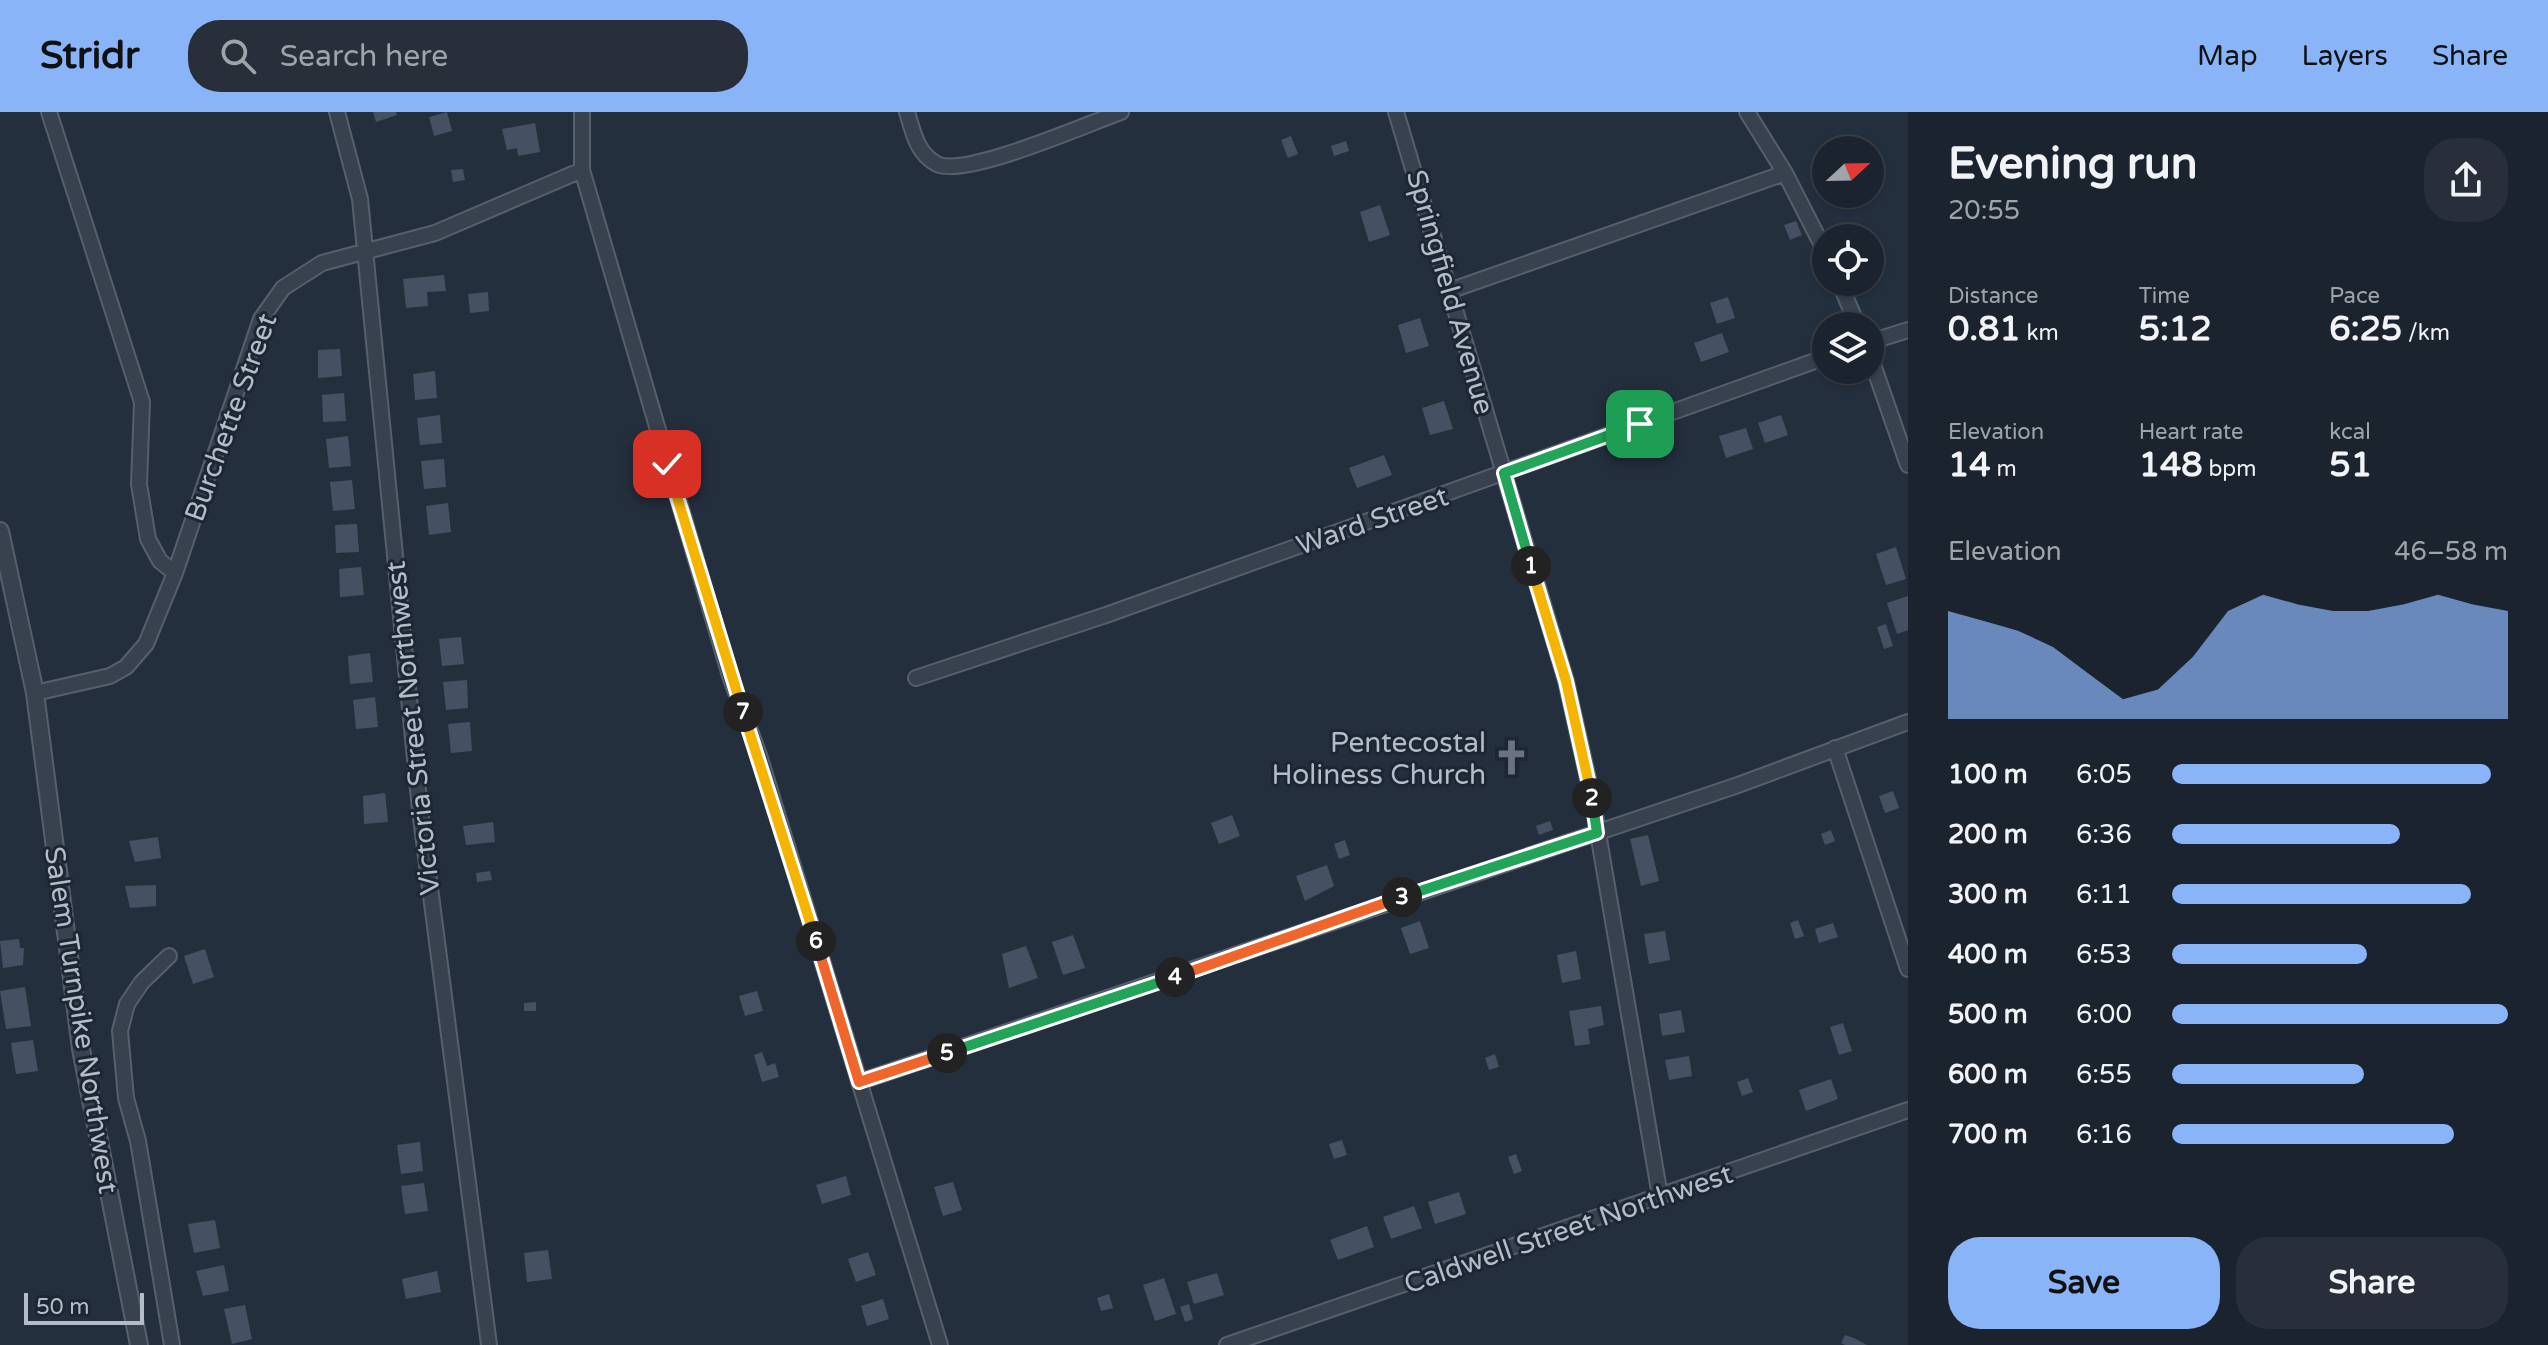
<!DOCTYPE html>
<meta charset="utf-8">
<style>
body{margin:0;font-family:"Varela Round",sans-serif;background:#282f3a;color:#f1f3f6;height:100vh;display:flex;flex-direction:column;font-size:30px;white-space:nowrap}
*{box-sizing:border-box;margin:0}
p{font-size:26px;color:#a0a4aa}
.icon{flex:none;width:44px;height:44px;fill:none;stroke:currentColor;stroke-width:2;stroke-linecap:round;stroke-linejoin:round}
.map{position:relative;flex:1;overflow:hidden}
.panel{display:flex;flex-direction:column;background:#1b232e;width:640px}
.panel>*{flex:none}
.needle{width:52px;rotate:68deg}
.tools{position:absolute;left:1812px;top:24px;display:grid;gap:16px}
.tools a{display:grid;place-items:center;width:72px;height:72px;border-radius:50%;background:#1b232e;box-shadow:0 2px 6px #0004,0 0 0 2px #39404a;font-size:40px}
.scale{position:absolute;left:24px;bottom:20px;width:120px;box-sizing:border-box;padding-left:8px;border:4px solid #b4bcc9;border-top:0;font-size:22px;line-height:28px;white-space:nowrap;color:#b4bcc9;-webkit-text-stroke:6px #1d2633;paint-order:stroke}
.pin{position:absolute;display:grid;place-items:center;width:68px;height:68px;color:#fff;margin:-34px;border-radius:16px;box-shadow:0 4px 12px #0006}
.km{position:absolute;width:40px;height:40px;margin:-20px;border-radius:50%;background:#222;color:#fff;font-size:22px;line-height:40px;text-align:center}
.round{display:grid;place-items:center;flex:none;width:84px;height:84px;border-radius:32px;background:#282f3a}
.headline{display:flex;align-items:center;justify-content:space-between;height:136px;padding:0 40px}
h1{font-size:44px;font-weight:700;line-height:60px}
.stats{display:grid;grid-template-columns:repeat(3,1fr);gap:12px;height:136px;padding:8px 40px}
.stats div{display:grid;align-content:center}
.stats b{font-size:34px;font-weight:700}
.stats small{font-size:22px;font-weight:400}
.stats p{font-size:22px}
.chart{height:224px;padding:16px 40px}
.chart p{display:flex;justify-content:space-between}
.chart svg{width:100%;height:144px;margin-top:8px;fill:#8ab4f8;opacity:.7}
.cta{display:flex;gap:16px;margin-top:auto;padding:16px 40px}
.cta a{flex:1;height:92px;border-radius:32px;background:#8ab4f8;color:#111;font-size:32px;font-weight:700;line-height:92px;text-align:center}
.cta a+a{background:#282f3a;color:#f1f3f6}
ul{padding:0 40px;list-style:none;font-size:26px}
li{display:grid;grid-template-columns:128px 96px 1fr;align-items:center;height:60px}
li i{height:20px;border-radius:10px;background:#8ab4f8}
header{display:flex;align-items:center;gap:48px;box-sizing:border-box;height:112px;padding:0 40px;background:#8ab4f8;color:#111}
header strong{font-size:38px}
nav{display:flex;gap:44px;margin-inline-start:auto;font-size:28px}
.search{width:560px;height:72px;background:#282f3a;display:flex;align-items:center;gap:20px;box-sizing:border-box;padding:0 28px;border-radius:32px;color:#a0a4aa;font-size:30px}
main{display:flex;flex:1;min-height:0}
.map>svg:first-child{display:block}
.building{fill:#455162}
.lines{fill:none;stroke-linecap:round;stroke-linejoin:round}
.minor-casing{stroke:#565f6c;stroke-width:18}
.tertiary-casing{stroke:#565f6c;stroke-width:20}
.minor{stroke:#38414e;stroke-width:14}
.tertiary{stroke:#38414e;stroke-width:16}
.split-1-casing{stroke:#fff;stroke-width:16}
.split-2-casing{stroke:#fff;stroke-width:16}
.split-3-casing{stroke:#fff;stroke-width:16}
.split-4-casing{stroke:#fff;stroke-width:16}
.split-5-casing{stroke:#fff;stroke-width:16}
.split-6-casing{stroke:#fff;stroke-width:16}
.split-7-casing{stroke:#fff;stroke-width:16}
.split-8-casing{stroke:#fff;stroke-width:16}
.split-1{stroke:#22a559;stroke-width:10}
.split-2{stroke:#f5b400;stroke-width:10}
.split-3{stroke:#22a559;stroke-width:10}
.split-4{stroke:#f0652b;stroke-width:10}
.split-5{stroke:#22a559;stroke-width:10}
.split-6{stroke:#f0652b;stroke-width:10}
.split-7{stroke:#f5b400;stroke-width:10}
.split-8{stroke:#f5b400;stroke-width:10}
.labels{text-anchor:middle;stroke-width:6;stroke-linejoin:round;paint-order:stroke}
.street-label{font-size:28px;fill:#b4bcc9;stroke:#1d2633}
.poi-label{font-size:28px;fill:#b4bcc9;stroke:#1d2633;text-anchor:end}
</style>
<header>
<strong>Stridr</strong>
<div class="search"><svg class="icon" aria-label="search" viewBox="0 0 24 24"><circle cx="10" cy="10" r="6"/><path d="M15 15l6 6"/></svg>Search here</div>
<nav><a>Map</a><a>Layers</a><a>Share</a></nav>
</header>
<main>
<div class="map">
<svg width="1908" height="1233" viewBox="0 0 1908 1233">
<rect width="100%" height="100%" fill="#242f3e"/>
<!-- building -->
<path class="building" d="M373,0H396L397,3L376,10Z
M447,0L452,19L434,24L429,5Z
M535,11L540,40L518,44L517,36L507,38L502,17Z
M1291,24L1298,42L1288,46L1281,28Z
M1346,29L1349,39L1334,44L1331,34Z
M463,57L465,68L453,70L451,58Z
M1380,93L1390,123L1369,130L1360,100Z
M1796,109L1802,123L1790,128L1784,113Z
M444,163L446,179L427,180L428,194L406,196L403,167Z
M488,180L489,199L470,201L468,182Z
M1728,185L1735,206L1717,212L1710,191Z
M1420,206L1429,234L1406,241L1398,213Z
M1722,221L1729,240L1701,250L1694,231Z
M340,237L342,264L318,266V238Z
M435,259L437,286L415,288L413,262Z
M344,281L346,309L323,310L322,283Z
M1444,289L1453,317L1430,323L1422,296Z
M440,303L442,331L420,333L417,306Z
M1781,303L1788,323L1765,331L1758,311Z
M1746,316L1753,337L1726,346L1719,324Z
M348,324L351,354L329,356L326,327Z
M1384,343L1392,363L1357,376L1349,356Z
M444,347L446,375L424,377L421,349Z
M352,368L355,397L333,399L330,370Z
M448,391L451,420L429,423L426,394Z
M357,412L359,440L336,441L335,413Z
M1896,435L1906,467L1886,473L1876,442Z
M361,455L364,483L340,485L339,457Z
M1908,484V518L1897,522L1887,491Z
M1886,512L1893,534L1884,537L1877,515Z
M461,525L464,552L442,554L439,527Z
M370,541L373,570L350,572L348,544Z
M467,568L468,596L446,598L443,570Z
M375,585L378,615L356,617L353,588Z
M470,610L472,639L451,641L448,612Z
M1893,679L1899,696L1885,701L1879,684Z
M385,681L388,710L364,712L363,684Z
M1232,703L1240,724L1219,732L1211,711Z
M1550,709L1553,718L1539,723L1536,714Z
M493,710L495,730L466,733L463,714Z
M1831,718L1835,729L1825,733L1821,722Z
M1648,723L1659,769L1641,774L1630,727Z
M158,725L161,746L135,750L129,729Z
M1345,728L1350,743L1339,747L1334,732Z
M1327,753L1334,774L1305,789L1296,764Z
M490,759L492,768L477,770L476,761Z
M156,773V794L130,796L125,774Z
M1798,808L1804,824L1795,827L1790,811Z
M1420,809L1429,836L1410,842L1401,816Z
M1833,811L1838,825L1819,831L1815,817Z
M1665,819L1670,848L1649,852L1644,822Z
M1073,823L1085,856L1063,863L1052,830Z
M19,827L20,836H24L23,853L3,856L0,829Z
M1026,834L1038,866L1009,876L1002,842Z
M205,837L214,865L193,872L184,844Z
M1576,839L1581,867L1562,871L1557,843Z
M25,875L31,914L6,917L0,879Z
M757,879L763,899L745,904L739,884Z
M536,890V899H524V891Z
M1601,894L1604,913L1588,917L1590,932L1575,934L1569,899Z
M1681,898L1685,920L1662,924L1659,902Z
M1843,911L1852,939L1839,943L1830,915Z
M33,928L38,959L16,962L11,931Z
M762,940L767,954L775,951L779,965L762,970L754,943Z
M1495,942L1499,955L1489,958L1485,946Z
M1689,944L1692,964L1669,968L1665,948Z
M1748,966L1753,980L1742,984L1737,970Z
M1831,967L1838,987L1806,999L1799,978Z
M1342,1028L1347,1043L1334,1047L1329,1032Z
M420,1030L423,1059L401,1062L397,1033Z
M1516,1042L1522,1059L1514,1062L1508,1045Z
M846,1064L851,1083L822,1092L816,1073Z
M953,1070L962,1098L943,1104L934,1075Z
M424,1071L428,1099L405,1102L401,1074Z
M1459,1080L1466,1102L1435,1112L1428,1090Z
M1414,1094L1422,1116L1391,1127L1383,1105Z
M215,1108L220,1136L194,1141L188,1112Z
M1367,1114L1374,1135L1338,1148L1330,1128Z
M548,1138L552,1167L527,1170L524,1141Z
M868,1140L876,1163L856,1170L848,1147Z
M224,1153L229,1179L203,1184L196,1159Z
M437,1159L441,1180L406,1187L402,1167Z
M1217,1161L1224,1183L1194,1192L1187,1170Z
M1164,1166L1176,1202L1155,1209L1143,1173Z
M1109,1182L1113,1196L1101,1199L1097,1186Z
M883,1187L889,1207L867,1214L861,1194Z
M1189,1192L1193,1207L1185,1210L1180,1195Z
M245,1193L252,1227L232,1232L224,1197Z
M1845,1223L1854,1226L1867,1233H1845L1841,1231Z"/>
<g class="lines">
<defs>
<path id="minor" d="M49,0L142,290L139,372L148,427L160,449L175,461
M337,0L360,87L420,698L489,1233
M582,0V58L730,564L759,643L940,1233
M907,0C913,20 917,42 937,52C965,66 1087,12 1121,0
M1396,0L1566,569L1591,680L1660,1084
M1747,0L1785,61L1826,141
M1839,170L1858,214
M1449,179L1785,61
M1870,230L1908,218
M1870,244L1908,353
M916,566L1106,503L1826,245
M35,581L110,564L126,555L146,532L175,461L261,207L283,176L322,151L435,121L582,58
M1835,636L1908,857
M169,844L142,870L127,892L120,919L126,986L138,1029L172,1233
M859,970L1738,673L1908,610
M1227,1233L1908,998"/>
<path id="tertiary" d="M0,419L35,581L81,937L139,1233"/>
</defs>
<!-- minor casing -->
<use href="#minor" class="minor-casing"/>
<!-- tertiary casing -->
<use href="#tertiary" class="tertiary-casing"/>
<!-- minor -->
<use href="#minor" class="minor"/>
<!-- tertiary -->
<use href="#tertiary" class="tertiary"/>
</g>
<g class="lines">
<defs>
<path id="split-1" d="M1531,454L1504,361L1640,312"/>
<path id="split-2" d="M1531,454L1566,569L1592,686"/>
<path id="split-3" d="M1402,785L1597,721L1592,686"/>
<path id="split-4" d="M1175,865L1402,785"/>
<path id="split-5" d="M947,941L1175,865"/>
<path id="split-6" d="M816,829L859,970L947,941"/>
<path id="split-7" d="M743,600L816,829"/>
<path id="split-8" d="M667,352L743,600"/>
</defs>
<!-- split-1 casing -->
<use href="#split-1" class="split-1-casing"/>
<!-- split-2 casing -->
<use href="#split-2" class="split-2-casing"/>
<!-- split-3 casing -->
<use href="#split-3" class="split-3-casing"/>
<!-- split-4 casing -->
<use href="#split-4" class="split-4-casing"/>
<!-- split-5 casing -->
<use href="#split-5" class="split-5-casing"/>
<!-- split-6 casing -->
<use href="#split-6" class="split-6-casing"/>
<!-- split-7 casing -->
<use href="#split-7" class="split-7-casing"/>
<!-- split-8 casing -->
<use href="#split-8" class="split-8-casing"/>
<!-- split-1 -->
<use href="#split-1" class="split-1"/>
<!-- split-2 -->
<use href="#split-2" class="split-2"/>
<!-- split-3 -->
<use href="#split-3" class="split-3"/>
<!-- split-4 -->
<use href="#split-4" class="split-4"/>
<!-- split-5 -->
<use href="#split-5" class="split-5"/>
<!-- split-6 -->
<use href="#split-6" class="split-6"/>
<!-- split-7 -->
<use href="#split-7" class="split-7"/>
<!-- split-8 -->
<use href="#split-8" class="split-8"/>
</g>
<!-- icons -->
<defs>
<symbol id="church-bare" viewBox="-9 -9 18 18"><path d="M-1.2-6h2.4v3.5h3.3v2.4h-3.3V6h-2.4V-.1h-3.3v-2.4h3.3Z" fill="#6b7280" stroke="#1d2633" stroke-width="2.5" paint-order="stroke"/></symbol>
</defs>
<g fill-rule="evenodd">
<use href="#church-bare" x="1486" y="620" width="51" height="51"/>
</g>
<g class="labels">
<!-- street labels -->
<g class="street-label">
<text transform="translate(1451 180) rotate(74)" y="10">Springfield Avenue</text>
<text transform="translate(230 305) rotate(-70)" y="10">Burchette Street</text>
<text transform="translate(1372 408) rotate(-19)" y="10">Ward Street</text>
<text transform="translate(412 616) rotate(-96)" y="10">Victoria Street Northwest</text>
<text transform="translate(82 908) rotate(81)" y="10">Salem Turnpike Northwest</text>
<text transform="translate(1568 1116) rotate(-19)" y="10">Caldwell Street Northwest</text>
</g>
<!-- poi labels -->
<g class="poi-label">
<text x="1486" y="640">Pentecostal<tspan x="1486" dy="32">Holiness Church</tspan></text>
</g>
</g>
</svg>
<div class="tools">
<a><svg class="needle" viewBox="-14 -14 28 28"><path d="M0-13l5 13h-10z" fill="#e53935"/><path d="M0 13l5-13h-10z" fill="#a0a4aa"/></svg></a>
<a><svg class="icon" aria-label="locate" viewBox="0 0 24 24"><circle cx="12" cy="12" r="6"/><path d="M12 2v4M12 18v4M2 12h4M18 12h4"/></svg></a>
<a><svg class="icon" aria-label="layers" viewBox="0 0 24 24"><path d="M12 4l9 5-9 5-9-5zM3 14l9 5 9-5"/></svg></a>
</div>
<div class="scale">50 m</div>
<div class="pin" style="left:1640px;top:312px;background:#1e9e55"><svg class="icon" aria-label="arrive" viewBox="0 0 24 24"><path d="M6 21V4h12l-3 4 3 4H6"/></svg></div>
<div class="pin" style="left:667px;top:352px;background:#d93025"><svg class="icon" aria-label="check" viewBox="0 0 24 24"><path d="M5 12l5 5 9-10"/></svg></div>
<b class="km" style="left:1531px;top:454px">1</b>
<b class="km" style="left:1592px;top:686px">2</b>
<b class="km" style="left:1402px;top:785px">3</b>
<b class="km" style="left:1175px;top:865px">4</b>
<b class="km" style="left:947px;top:941px">5</b>
<b class="km" style="left:816px;top:829px">6</b>
<b class="km" style="left:743px;top:600px">7</b>
</div>
<section class="panel">
<div class="headline"><div><h1>Evening run</h1><p>20:55</p></div><a class="round"><svg class="icon" aria-label="share" viewBox="0 0 24 24"><path d="M12 15V3M7 8l5-5 5 5M5 13v7h14v-7"/></svg></a></div>
<div class="stats">
<div><p>Distance</p><b>0.81<small> km</small></b></div>
<div><p>Time</p><b>5:12</b></div>
<div><p>Pace</p><b>6:25<small> /km</small></b></div>
</div>
<div class="stats">
<div><p>Elevation</p><b>14<small> m</small></b></div>
<div><p>Heart rate</p><b>148<small> bpm</small></b></div>
<div><p>kcal</p><b>51</b></div>
</div>
<div class="chart"><p><span>Elevation</span>46–58 m</p>
<svg viewBox="0 0 160 44" preserveAspectRatio="none"><path d="M0 44V11L10 14L20 17L30 22L40 30L50 38L60 35L70 25L80 11L90 6L100 9L110 11L120 11L130 9L140 6L150 9L160 11V44z"/></svg>
</div>
<ul>
<li><b>100 m</b>6:05<i style="width:95%"></i></li>
<li><b>200 m</b>6:36<i style="width:68%"></i></li>
<li><b>300 m</b>6:11<i style="width:89%"></i></li>
<li><b>400 m</b>6:53<i style="width:58%"></i></li>
<li><b>500 m</b>6:00<i style="width:100%"></i></li>
<li><b>600 m</b>6:55<i style="width:57%"></i></li>
<li><b>700 m</b>6:16<i style="width:84%"></i></li>
</ul>
<div class="cta"><a>Save</a><a>Share</a></div>
</section>
</main>
